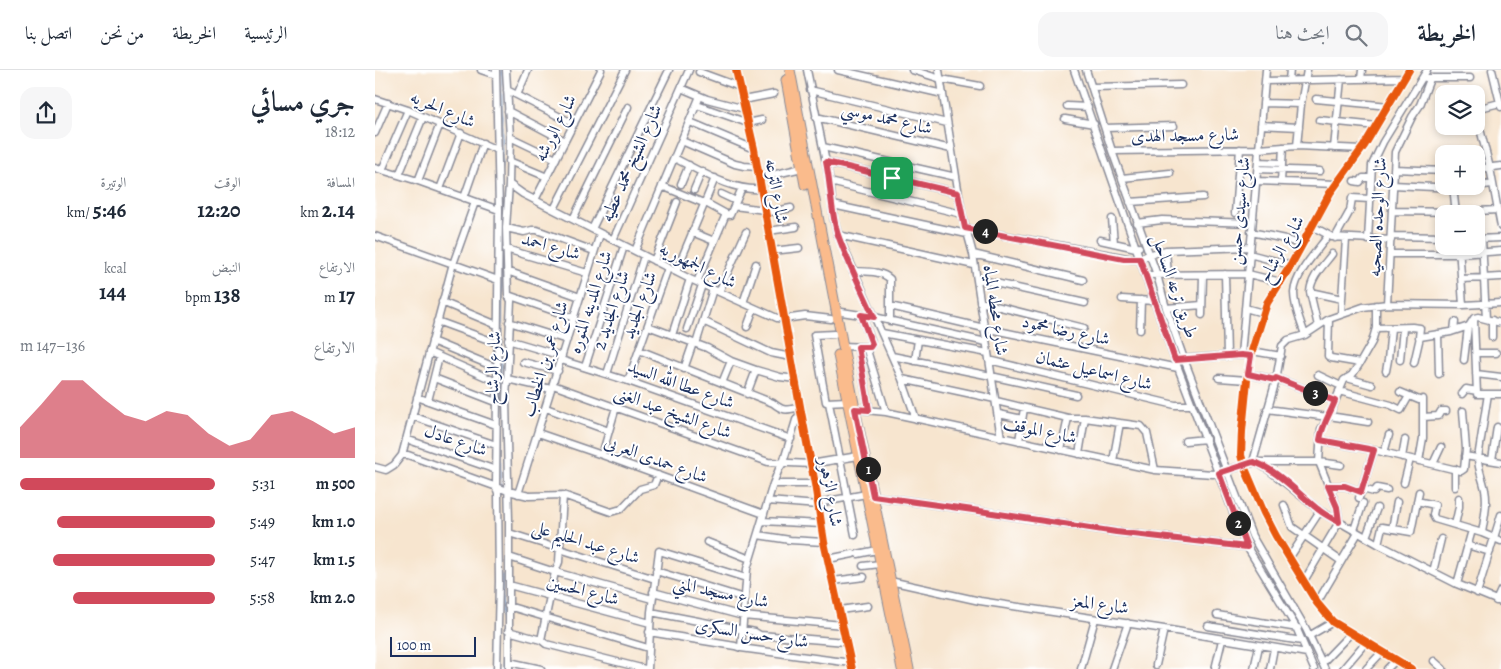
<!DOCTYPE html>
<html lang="ar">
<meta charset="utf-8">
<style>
body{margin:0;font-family:Alegreya,Amiri,serif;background:#f6f6f7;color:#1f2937;direction:rtl;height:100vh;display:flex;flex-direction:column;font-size:19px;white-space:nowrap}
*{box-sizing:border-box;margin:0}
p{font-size:16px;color:#747a83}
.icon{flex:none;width:28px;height:28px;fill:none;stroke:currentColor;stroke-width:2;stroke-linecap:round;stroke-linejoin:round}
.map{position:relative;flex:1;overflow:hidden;direction:ltr}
.panel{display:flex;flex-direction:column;background:#fff;width:375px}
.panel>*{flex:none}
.buttons{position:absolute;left:1060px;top:15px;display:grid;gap:10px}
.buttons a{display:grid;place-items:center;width:50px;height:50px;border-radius:10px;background:#fff;box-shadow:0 2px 8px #0003;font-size:25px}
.scale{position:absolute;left:15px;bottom:12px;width:86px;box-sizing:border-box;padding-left:5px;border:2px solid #1b2f5e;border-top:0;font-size:14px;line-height:18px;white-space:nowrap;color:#1b2f5e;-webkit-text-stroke:4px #fff;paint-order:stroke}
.pin{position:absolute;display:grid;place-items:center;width:42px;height:42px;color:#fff;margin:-21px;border-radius:10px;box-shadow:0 2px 8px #0006}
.km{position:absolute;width:25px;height:25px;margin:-12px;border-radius:50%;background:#222;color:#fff;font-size:14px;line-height:25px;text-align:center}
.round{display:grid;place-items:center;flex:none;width:52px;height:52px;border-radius:15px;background:#f6f6f7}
.summary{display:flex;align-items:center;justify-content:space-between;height:85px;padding:0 20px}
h1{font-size:28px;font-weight:700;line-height:38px}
.figures{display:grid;grid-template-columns:repeat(3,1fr);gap:8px;height:85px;padding:5px 20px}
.figures div{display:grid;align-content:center}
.figures b{font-size:21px;font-weight:700}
.figures small{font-size:14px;font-weight:400}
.figures p{font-size:14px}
.chart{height:140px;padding:10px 20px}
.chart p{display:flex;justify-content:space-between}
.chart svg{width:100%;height:90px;margin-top:5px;fill:#d1495b;opacity:.7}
ul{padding:0 20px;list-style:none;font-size:16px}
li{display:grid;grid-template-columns:80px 60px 1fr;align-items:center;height:38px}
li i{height:12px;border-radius:6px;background:#d1495b}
header{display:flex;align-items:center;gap:30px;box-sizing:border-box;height:70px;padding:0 25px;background:#fff;border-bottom:1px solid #e0e1e3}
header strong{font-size:24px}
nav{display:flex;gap:28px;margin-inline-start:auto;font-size:18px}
.search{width:350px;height:45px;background:#f6f6f7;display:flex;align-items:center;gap:12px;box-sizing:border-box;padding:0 18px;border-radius:15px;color:#747a83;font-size:19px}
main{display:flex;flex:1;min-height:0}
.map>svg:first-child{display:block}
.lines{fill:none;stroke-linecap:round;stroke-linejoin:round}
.stream{stroke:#699fd6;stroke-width:2}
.minor-casing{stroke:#898a96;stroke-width:9}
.major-casing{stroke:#898a96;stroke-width:11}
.minor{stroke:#fff;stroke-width:6}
.major{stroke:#fabb8c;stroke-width:9}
.cycleway-casing{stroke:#fff;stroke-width:11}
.cycleway{stroke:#e8590c;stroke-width:8}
.route-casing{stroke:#fff;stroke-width:10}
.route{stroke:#d1495b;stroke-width:6}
.labels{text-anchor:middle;stroke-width:4;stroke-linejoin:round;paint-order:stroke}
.street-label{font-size:18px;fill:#1b2f5e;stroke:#fff}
</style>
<header>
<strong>الخريطة</strong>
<div class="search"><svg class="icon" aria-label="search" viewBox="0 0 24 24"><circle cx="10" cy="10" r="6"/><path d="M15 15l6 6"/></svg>ابحث هنا</div>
<nav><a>الرئيسية</a><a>الخريطة</a><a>من نحن</a><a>اتصل بنا</a></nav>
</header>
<main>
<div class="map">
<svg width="1126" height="599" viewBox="0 0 1126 599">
<rect width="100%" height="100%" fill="#fff"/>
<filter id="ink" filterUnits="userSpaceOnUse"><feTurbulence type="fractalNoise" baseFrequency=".02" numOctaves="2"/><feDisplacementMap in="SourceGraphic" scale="10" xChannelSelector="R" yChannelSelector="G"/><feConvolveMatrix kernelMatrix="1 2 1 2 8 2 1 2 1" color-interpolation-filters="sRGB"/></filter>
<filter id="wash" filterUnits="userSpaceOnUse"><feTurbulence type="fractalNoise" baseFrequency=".0096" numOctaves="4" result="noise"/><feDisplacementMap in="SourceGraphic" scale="20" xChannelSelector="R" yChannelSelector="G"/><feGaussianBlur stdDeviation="1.12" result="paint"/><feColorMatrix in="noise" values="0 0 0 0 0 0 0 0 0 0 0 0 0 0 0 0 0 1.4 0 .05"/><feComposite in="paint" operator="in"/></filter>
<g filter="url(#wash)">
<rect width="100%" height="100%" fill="#f7e5cf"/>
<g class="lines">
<!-- stream -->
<path class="stream" d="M126,98L127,0
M126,418L127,165
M126,599L127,505"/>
</g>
</g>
<g filter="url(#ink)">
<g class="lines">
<defs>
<path id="minor" d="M106,0L121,5
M121,0L124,140L121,417L123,423L124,511L122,599
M131,0L135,67L134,114L131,158L133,225L136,231L131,330L134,450V599
M361,0L379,79L426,342L440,414L449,472L477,599
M432,0L455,112L459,150L463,165L527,309L541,349
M463,0L568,24
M537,0L566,9L605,16
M564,0L587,144L598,184L626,368
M699,0L800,290L866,463L872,477L921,557L939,599
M711,0L737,81L782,205L791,238L809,289L877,466L931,559L950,599
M1034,0L989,76L955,123L916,195L892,233L877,281L872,310L867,361L866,385L869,396L889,443L901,466L942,533L958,552L1036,599
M1117,0L1126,37
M324,2L365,17
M1051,8H1095
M986,9L987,0
M914,10L915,0
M890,11L1029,8
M717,17L806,15
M306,18L332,29L370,39
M132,20L199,54
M435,20L572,53
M142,25L153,0
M0,29L33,40L122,80
M941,29L1014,36
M368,30L399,24
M888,33L926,34
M322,35L373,53L387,50
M692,36L713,37
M1101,39L1125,33
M133,41L190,71
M1101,43L1115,98L1126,157
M441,47L576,79
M690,49L719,54
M944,50L1002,56
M315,52L379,79
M886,55L924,57
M730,58L799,56
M0,63L13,33
M135,67L181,89
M307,71L360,94L369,96L382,97
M922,76L926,34L932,0
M448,77L581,107
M959,78L966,9
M737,81L884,79L922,76L987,79
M299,88C326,101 355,121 386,119
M134,91L172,107
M451,92L583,123
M883,92L907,93
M0,98L43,111L124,140
M883,99L945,101
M1019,99L1069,101
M1101,99L1126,96
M7,100L33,40
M24,105L48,47
M384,108L427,98
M747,108L795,103
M43,111L65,54
M882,111L961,114
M979,111L985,112L988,108H996
M455,112L587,144
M906,112L908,77
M134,114L148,124L315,209L402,248L409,249L430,246L456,249
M306,114L314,95
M1018,115L1079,118L1101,116
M287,116L326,132H329L351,144
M1078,116L1081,144
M1101,116L1117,114
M65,119L86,63
M319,120L327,101
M346,124L361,131
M89,128L108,73
M160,130L226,0
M755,132L828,127
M458,135L592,164
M359,136L390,140
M179,139L250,0
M1017,141L1081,142L1123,140
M390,143L416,138
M860,143L865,79
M198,149L253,37
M737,149L739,173
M762,153L787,150L877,153
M937,156L957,167L1016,170
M131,158L149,162L157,160H162L219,181
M590,158L757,189H765L773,185L791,180L875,177
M217,159L294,0
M393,161L421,157
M317,162L339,171
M876,162L910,169L927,175
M463,165L599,195
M0,166L123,210
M1016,166L1069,167
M960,168L975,141L977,128L995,129
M1101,169L1126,168
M1107,169L1111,249
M238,170L314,0
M725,170L761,178L764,177
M993,170L997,95L1008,72L1052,0
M1084,176L1088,235
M131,179L212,203
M791,180L793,205
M260,181L325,26
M397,181L424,178
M598,184L708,210
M874,184L916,195
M1015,184H1085L1126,181
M279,191L302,132
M132,201L205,227
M478,201C489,202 506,200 515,209V251
M301,202L340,108
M850,204L852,286
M770,205L873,204L906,212
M602,209L710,233
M1087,209L1126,207
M322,212L351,144L355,145L367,118
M344,222L371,162
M935,222L967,229
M133,225L199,248
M747,229L779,231
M67,232L122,255
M605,232L709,258
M368,233L381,194
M1012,234L1020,82L1037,47L1045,35L1055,9
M515,236L609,258L803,298
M791,238L827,235
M870,238L888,243
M460,241L499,247L611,272
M966,244L971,169
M827,245L828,205
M954,249L953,286L956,288L985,293
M1099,250L1102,324H1126
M62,251L122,273
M328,251L396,283L416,287
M134,252L192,270
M273,256L332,278L356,291L381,300L405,307L421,309
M943,256L935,222C936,207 948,196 957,184
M372,257L379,238
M1001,258L1037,257L1045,258L1044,267
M312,259L327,215
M765,260L766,230
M1079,261L1080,252
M507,263L613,283
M459,264L439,265L451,332L472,331
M1063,264L1064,304
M297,265L315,209
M930,265C926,252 919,238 919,223C920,204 942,181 953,166
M1117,267V250
M133,270L187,286
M57,271L122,298
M321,274L338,219
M468,276L491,277L496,275V270L486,245
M483,277L494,339
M491,277L511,342
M264,280L398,333C409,342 412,340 425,337
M877,281L906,286
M54,282L122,312
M1101,283H1121
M866,285L891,0
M517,286L616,306L701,325
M805,289L866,285L876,286
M186,290L253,311L416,369
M614,290L800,335H817
M1025,290L1028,258
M1089,290L1093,257
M540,291L543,270
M148,292L183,301
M1039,293L1045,267L1076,262L1094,256L1099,248L1103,247L1126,253
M210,297L249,176
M309,299L318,273
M1011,301L1013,290L1016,258
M232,304L269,186
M873,304L901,310
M1101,304L1126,307
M943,305L966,316
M59,308L121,332
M844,308L872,310
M901,308L960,331
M972,308L997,315
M132,309L176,319
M527,309L620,329
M253,311L293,198
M347,313L356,291
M178,315L393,392L436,394L483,386
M964,321L1016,335L1026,340L1034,326
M1025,322L1044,330
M372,324L381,300
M1087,324L1091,319L1102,321
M42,327L121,355
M53,331L64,287
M621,331L693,348H710L766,356L772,363L780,400
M454,333L480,465
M171,338L234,361
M480,339L511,342L780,400L838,404L881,392L894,400L945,441L1003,474L1082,514L1126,532
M892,339L953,347
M624,344L647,349
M37,346L121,375
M954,346L993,352
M1048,347L1063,346L1066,341H1071
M163,363L227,385L389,444
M31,369L121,400
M945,370L999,380L1086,401L1089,399L1091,379L1088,341
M644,371L649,338
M810,371L831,369
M686,380L693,348
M1009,383L1014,365
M704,384L710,348
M27,385L77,197L100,132
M227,385L241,337
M1090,386L1126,392
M1027,387L1030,370
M1117,390L1122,357
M738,391L745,353
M1044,391L1048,368V329
M878,392L901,310L907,276L913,270L930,265L954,249L988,237L1012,234L1088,235L1126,233
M884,392H944L966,395
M1058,394L1066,377
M0,397L11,400L19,395L27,385H33L133,421L154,426L188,425L236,442L246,439L265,419L279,415L283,405
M1029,413L1035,389
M398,414H440
M953,416H970L986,422
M1080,417V399
M987,419L999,422L1002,418L1012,420
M143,424L225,164
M498,426L598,440L741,462L872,477
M984,428L999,380
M393,431L443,435
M1042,431L1060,435L1058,445L1060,449L1107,463L1126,471
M443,433L491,424
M909,435L917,457L966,491
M387,451L447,454
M1080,455L1084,437V428
M1017,459L1022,432
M979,460L988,433
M134,463L280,509
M1107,463C1109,449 1113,434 1110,420C1108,409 1103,400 1103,388L1113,324
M383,465L415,470L449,472
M991,467L1002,438
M332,472L375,489
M1003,474L1007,457L1036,462L1044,422
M1092,475L1115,482
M483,484L502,480
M134,487L180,502L277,529
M915,487L945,441
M453,489L478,484
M488,496L505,494
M281,501L369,528
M1058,502L1066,469
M458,511L489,507
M515,511L605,531L789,559L932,583
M929,511L964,452L962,437L944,392L946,359L954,346L969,310L977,305L985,293L997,272L1001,258V235
M1082,514L1097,460
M134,515L275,553
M278,522L368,546L468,555
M1102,523L1126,445
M1121,531L1126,520
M942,533L983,463
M133,536L273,578
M465,540L493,536
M276,542L380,562L385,565L471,572
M842,545L923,558
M833,556L927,571
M133,561L166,570L171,574L270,599
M274,562L360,576L366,578L476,593
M934,566L958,552
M166,570L180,502L184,492L188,425
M366,578L372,499L398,414L404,399L408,393L421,350L426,342
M1059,591L1068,599
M134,592L166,599
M947,593L976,563
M781,595L789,559
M273,599L276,542L284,481L371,508
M706,599L720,549
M737,599L753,553
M840,599L847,570
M879,599L884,576
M895,599L899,578
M968,599L991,572
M991,599L1007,582
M1012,599L1021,590"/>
<path id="major" d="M415,0L480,339L534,599
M411,10L430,115
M463,285L527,599"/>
</defs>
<!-- minor casing -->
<use href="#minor" class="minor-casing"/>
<!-- major casing -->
<use href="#major" class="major-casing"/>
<!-- minor -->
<use href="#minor" class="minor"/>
<!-- major -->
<use href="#major" class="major"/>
<defs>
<path id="cycleway" d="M361,0L379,79L426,342L440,414L449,472L477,599
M1034,0L989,76L955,123L916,195L892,233L877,281L872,310L867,361L866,385L869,396L889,443L901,466L942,533L958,552L1036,599"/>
</defs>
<!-- cycleway casing -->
<use href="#cycleway" class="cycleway-casing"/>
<!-- cycleway -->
<use href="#cycleway" class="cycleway"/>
</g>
</g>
<g class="lines" filter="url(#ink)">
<defs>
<path id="route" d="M451,92L583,123L590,158L749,189H765L800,290L866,285L876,286L873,304L900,310L901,308L960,331C955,344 947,355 945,370L999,380L986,422L970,416H953L962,437L964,452C957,448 950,445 944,440C927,427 898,396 878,392L844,403L872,477L741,462L598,440L498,426L480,339L494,340L483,277H495L497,274L486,245L499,247C487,220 473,193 463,165C456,144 456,116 451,92Z"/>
</defs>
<!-- route casing -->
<use href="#route" class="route-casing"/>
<!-- route -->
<use href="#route" class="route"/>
</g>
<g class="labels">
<!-- street labels -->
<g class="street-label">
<text transform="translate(68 39) rotate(23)" y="6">شارع الحريه</text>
<text transform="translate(512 48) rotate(13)" y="6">شارع محمد موسي</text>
<text transform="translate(180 58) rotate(-63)" y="6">شارع الورشه</text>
<text transform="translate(810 65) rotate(-1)" y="6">شارع مسجد الهدى</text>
<text transform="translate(256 93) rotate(-66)" y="6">شارع الشيخ محمد عطيه</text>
<text transform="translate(402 121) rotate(80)" y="6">شارع الترعه</text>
<text transform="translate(864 141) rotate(-85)" y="6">شارع سيدى حسن</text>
<text transform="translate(1002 147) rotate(-87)" y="6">شارع الوحده الصحيه</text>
<text transform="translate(176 176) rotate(16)" y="6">شارع احمد</text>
<text transform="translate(906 179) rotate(-60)" y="6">شارع الرشاح</text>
<text transform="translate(323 195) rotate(26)" y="6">شارع الجمهوريه</text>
<text transform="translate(800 216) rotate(71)" y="6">طريق ترعه الساحل</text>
<text transform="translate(215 232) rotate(-72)" y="6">شارع المدينه المنوره</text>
<text transform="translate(264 235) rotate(-70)" y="6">شارع الجديد</text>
<text transform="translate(236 240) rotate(-72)" y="6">شارع الجديد 2</text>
<text transform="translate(621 240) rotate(82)" y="6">شارع محطه المياه</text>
<text transform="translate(691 260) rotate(12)" y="6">شارع رضا محمود</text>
<text transform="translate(170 289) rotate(-73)" y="6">شارع عمر بن الخطاب</text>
<text transform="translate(118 298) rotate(-88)" y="6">شارع الرشاح</text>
<text transform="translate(719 300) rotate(14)" y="6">شارع اسماعيل عثمان</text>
<text transform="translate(306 314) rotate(20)" y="6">شارع عطا الله السيد</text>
<text transform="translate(298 342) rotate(20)" y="6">شارع الشيخ عبد الغنى</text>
<text transform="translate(665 360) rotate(12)" y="6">شارع الموقف</text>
<text transform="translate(81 370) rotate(19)" y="6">شارع عادل</text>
<text transform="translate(281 389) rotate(20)" y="6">شارع حمدى العربى</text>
<text transform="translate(456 422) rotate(80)" y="6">شارع الزهور</text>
<text transform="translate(211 472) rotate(17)" y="6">شارع عبد الحليم على</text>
<text transform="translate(208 520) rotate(15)" y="6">شارع الحسين</text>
<text transform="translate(346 522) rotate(12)" y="6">شارع مسجد المني</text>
<text transform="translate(725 534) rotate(8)" y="6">شارع المعز</text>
<text transform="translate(377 563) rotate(9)" y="6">شارع حسن السكرى</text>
</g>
</g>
</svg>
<div class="buttons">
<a><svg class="icon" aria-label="layers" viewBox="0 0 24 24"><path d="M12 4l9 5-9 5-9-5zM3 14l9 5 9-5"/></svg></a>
<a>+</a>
<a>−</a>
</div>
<div class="scale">100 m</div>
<div class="pin" style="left:517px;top:108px;background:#1e9e55"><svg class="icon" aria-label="arrive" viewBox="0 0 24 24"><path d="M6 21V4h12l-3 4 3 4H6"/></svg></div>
<b class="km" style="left:493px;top:399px">1</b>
<b class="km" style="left:863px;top:453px">2</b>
<b class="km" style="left:940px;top:323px">3</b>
<b class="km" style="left:610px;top:161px">4</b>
</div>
<section class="panel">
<div class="summary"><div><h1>جري مسائي</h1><p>18:12</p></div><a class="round"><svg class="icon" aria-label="share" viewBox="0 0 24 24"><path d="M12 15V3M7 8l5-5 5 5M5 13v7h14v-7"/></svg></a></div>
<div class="figures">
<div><p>المسافة</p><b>2.14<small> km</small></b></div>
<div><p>الوقت</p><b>12:20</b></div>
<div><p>الوتيرة</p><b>5:46<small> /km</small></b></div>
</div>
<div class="figures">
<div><p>الارتفاع</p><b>17<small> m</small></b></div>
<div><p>النبض</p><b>138<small> bpm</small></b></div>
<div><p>kcal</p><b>144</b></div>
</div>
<div class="chart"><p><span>الارتفاع</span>136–147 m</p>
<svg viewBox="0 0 160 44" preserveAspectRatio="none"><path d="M0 44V29L10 18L20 6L30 6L40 15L50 23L60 26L70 21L80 23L90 32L100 38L110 35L120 23L130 21L140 26L150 32L160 29V44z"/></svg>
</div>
<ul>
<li><b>500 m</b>5:31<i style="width:100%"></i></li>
<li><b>1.0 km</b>5:49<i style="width:81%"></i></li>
<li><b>1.5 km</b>5:47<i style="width:83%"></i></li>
<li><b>2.0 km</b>5:58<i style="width:73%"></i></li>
</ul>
</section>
</main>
